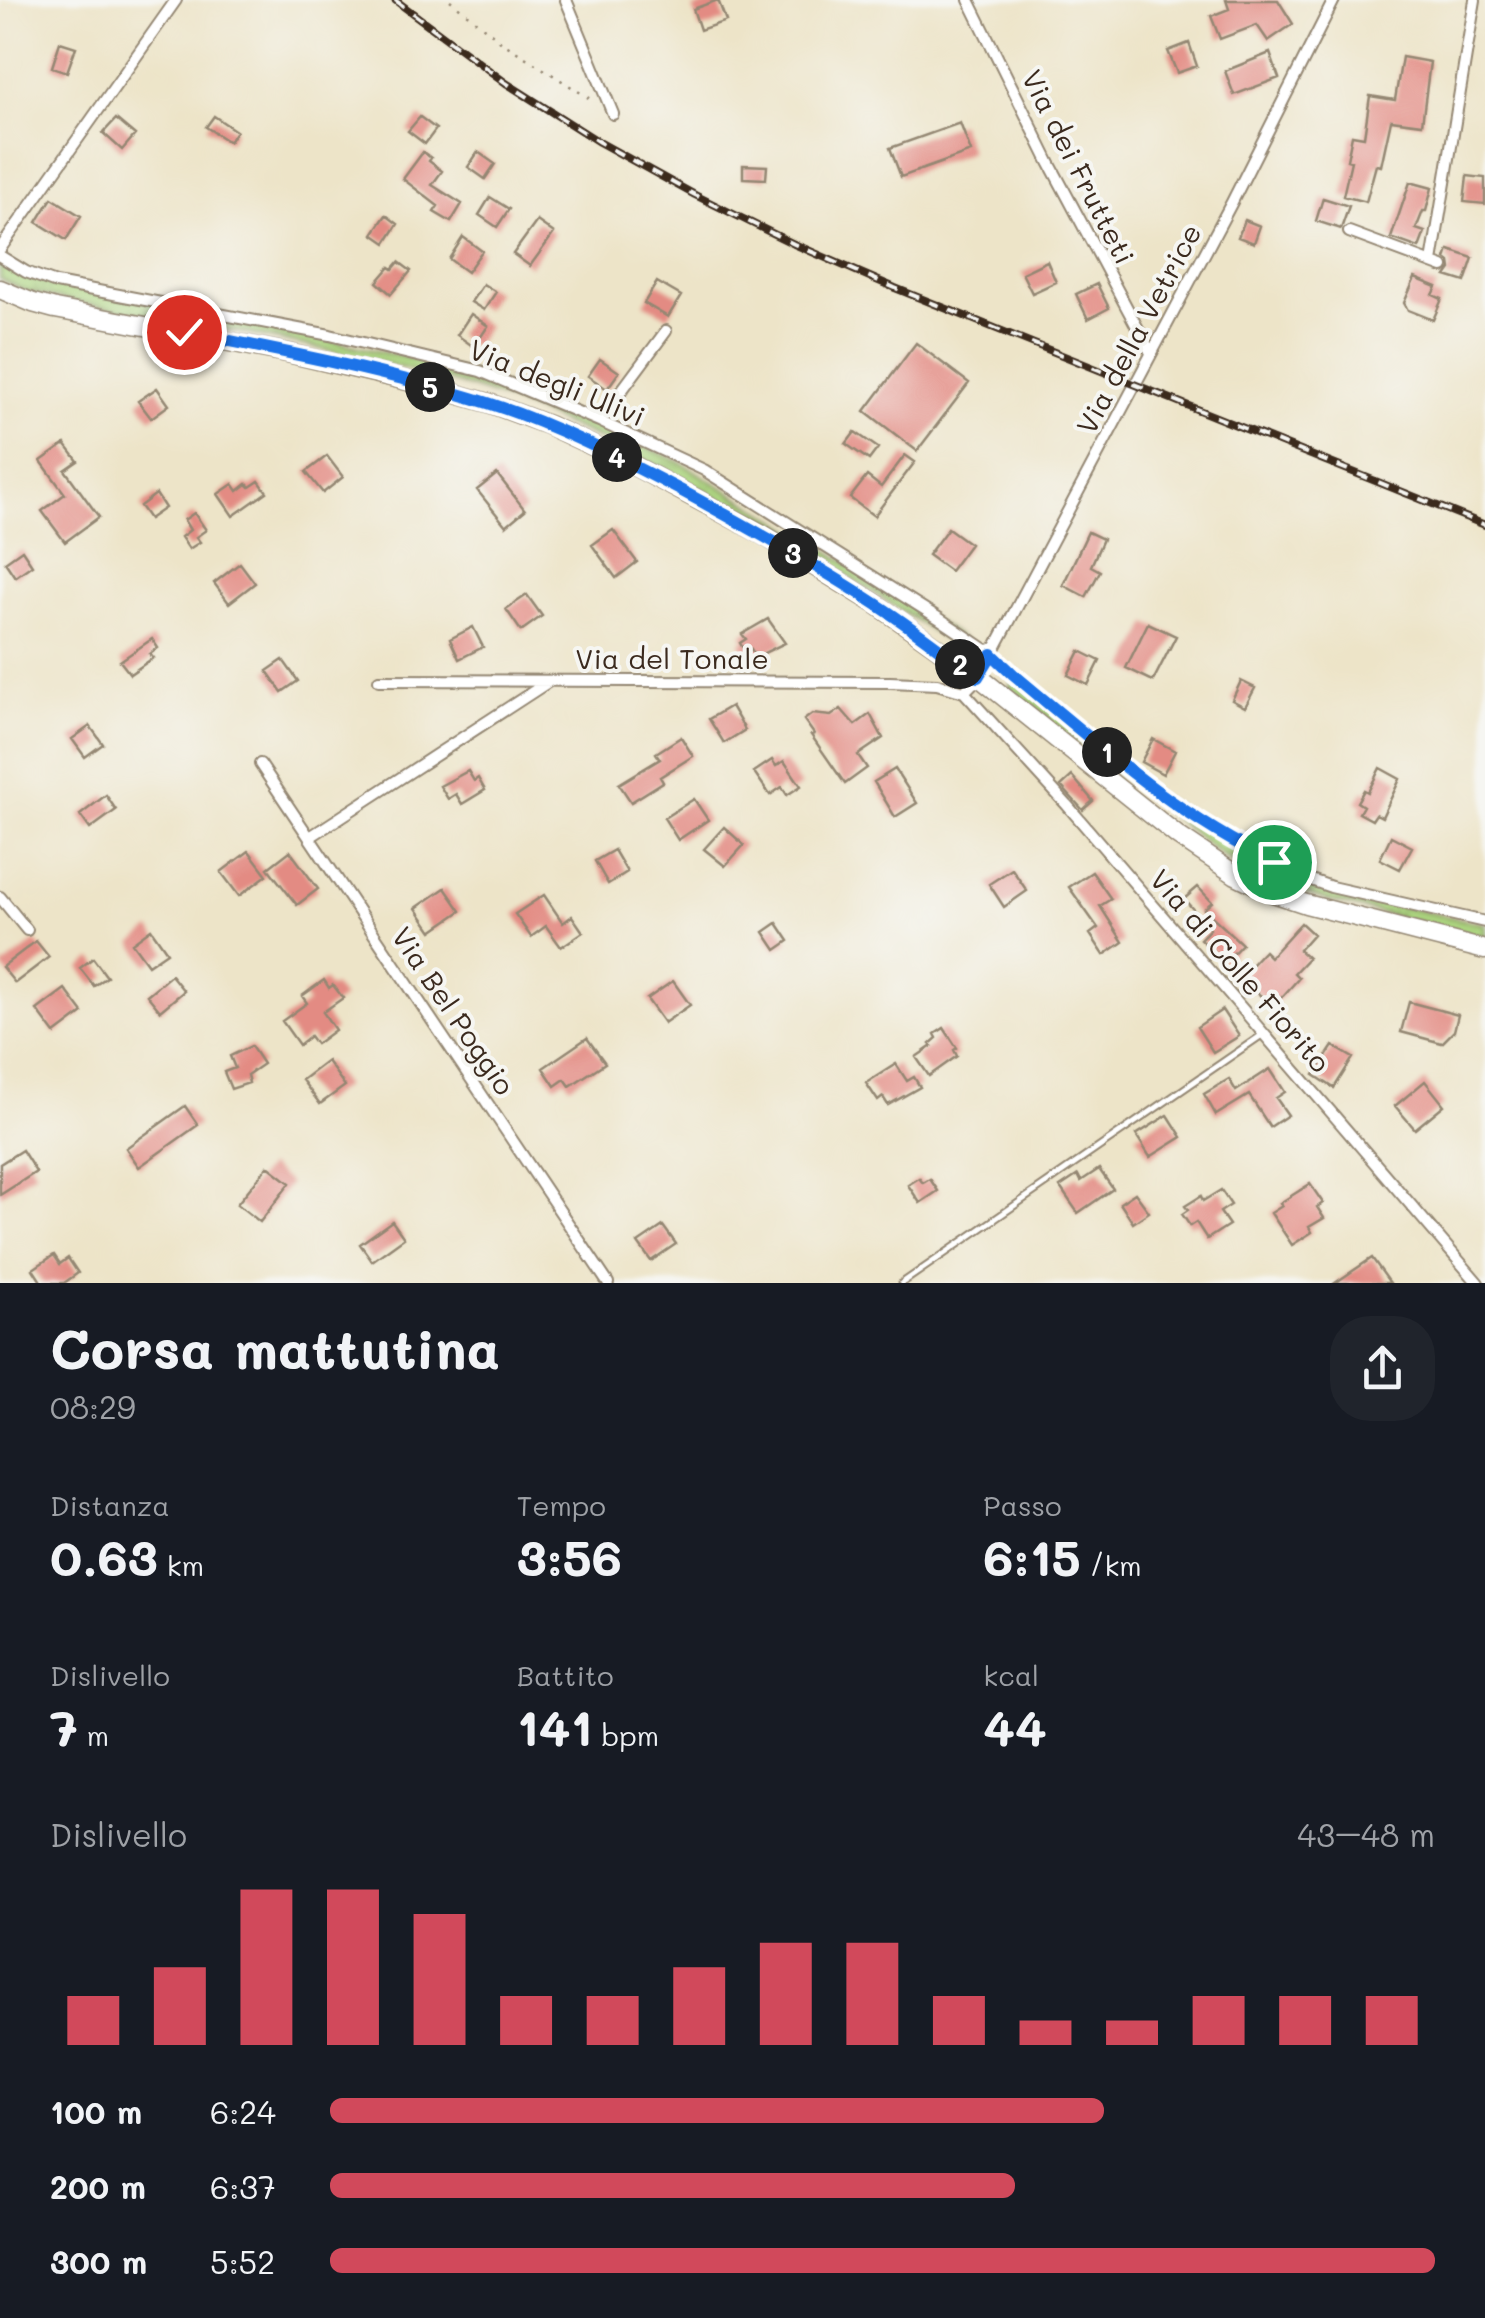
<!DOCTYPE html>
<html lang="it">
<meta charset="utf-8">
<style>
body{margin:0;font-family:Mali,sans-serif;background:#20242c;color:#f1f3f6;height:100vh;display:flex;flex-direction:column;font-size:38px;white-space:nowrap}
*{box-sizing:border-box;margin:0}
p{font-size:32px;color:#9ea1a6}
.icon{flex:none;width:55px;height:55px;fill:none;stroke:currentColor;stroke-width:2;stroke-linecap:round;stroke-linejoin:round}
.map{position:relative;height:1283px;overflow:hidden}
.side{display:flex;flex-direction:column;background:#171b24;flex:1}
.side>*{flex:none}
.pin{position:absolute;display:grid;place-items:center;width:85px;height:85px;color:#fff;margin:-42px;border:5px solid #fff;border-radius:50%;box-shadow:0 2px 10px #0007}
.km{position:absolute;width:50px;height:50px;margin:-25px;border-radius:50%;background:#222;color:#fff;font-size:28px;line-height:50px;text-align:center}
.round{display:grid;place-items:center;flex:none;width:105px;height:105px;border-radius:40px;background:#20242c}
.overview{display:flex;align-items:center;justify-content:space-between;height:170px;padding:0 50px}
h1{font-size:55px;font-weight:700;line-height:75px}
.stats{display:grid;grid-template-columns:repeat(3,1fr);gap:15px;height:170px;padding:10px 50px}
.stats div{display:grid;align-content:center}
.stats b{font-size:50px;font-weight:700}
.stats small{font-size:28px;font-weight:400}
.stats p{font-size:28px}
.chart{height:280px;padding:20px 50px}
.chart p{display:flex;justify-content:space-between}
.chart svg{width:100%;height:180px;margin-top:10px;stroke:#d1495b;stroke-width:6}
ul{padding:0 50px;list-style:none;font-size:32px}
li{display:grid;grid-template-columns:160px 120px 1fr;align-items:center;height:75px}
li i{height:25px;border-radius:12px;background:#d1495b}
.map>svg:first-child{display:block}
.grass{fill:url(#grass-tufts);stroke:#747f4e;stroke-width:2.5}
.building{fill:#e38b83}
.lines{fill:none;stroke-linecap:round;stroke-linejoin:round}
.lane-casing{stroke:#948773;stroke-width:9}
.street-casing{stroke:#948773;stroke-width:14}
.primary-casing{stroke:#948773;stroke-width:21}
.path{stroke:#948773;stroke-width:2.5;stroke-dasharray:2.5 8;stroke-linecap:butt}
.lane{stroke:#fff;stroke-width:5}
.street{stroke:#fff;stroke-width:10}
.primary{stroke:#fff;stroke-width:18}
.rail-casing{stroke:#3b2a1e;stroke-width:8}
.rail{stroke:#f6f6f2;stroke-width:4;stroke-dasharray:11;stroke-linecap:butt}
.route-casing{stroke:#fff;stroke-width:20}
.route{stroke:#1a73e8;stroke-width:12}
.labels{text-anchor:middle;stroke-width:8;stroke-linejoin:round;paint-order:stroke}
.street-label{font-size:28px;fill:#3b2a1e;stroke:#f6f6f2}
</style>
<div class="map">
<svg width="1485" height="1283" viewBox="0 0 1485 1283">
<defs>
<pattern id="grass-tufts" width="24" height="20" patternUnits="userSpaceOnUse" patternTransform="scale(2.5)"><rect width="24" height="20" fill="#acd47f"/><path d="M3 7l-1-3M5 7V3M7 7l1-3M15 17l-1-3M17 17v-4M19 17l1-3" fill="none" stroke="#95b66d"/></pattern>
</defs>
<rect width="100%" height="100%" fill="#f6f6f2"/>
<filter id="ink" filterUnits="userSpaceOnUse"><feTurbulence type="fractalNoise" baseFrequency=".01" numOctaves="2"/><feDisplacementMap in="SourceGraphic" scale="20" xChannelSelector="R" yChannelSelector="G"/><feConvolveMatrix kernelMatrix="1 2 1 2 8 2 1 2 1" color-interpolation-filters="sRGB"/></filter>
<filter id="wash" filterUnits="userSpaceOnUse"><feTurbulence type="fractalNoise" baseFrequency=".0048" numOctaves="4" result="noise"/><feDisplacementMap in="SourceGraphic" scale="40" xChannelSelector="R" yChannelSelector="G"/><feGaussianBlur stdDeviation="2.25" result="paint"/><feColorMatrix in="noise" values="0 0 0 0 0 0 0 0 0 0 0 0 0 0 0 0 0 1.4 0 .05"/><feComposite in="paint" operator="in"/></filter>
<g filter="url(#wash)">
<rect width="100%" height="100%" fill="#ede4c8"/>
<!-- grass -->
<path class="grass" d="M0,260L25,274L391,354L473,373L521,392L678,461L866,574L981,652L976,661C843,570 706,481 556,420C531,409 505,398 479,390C388,361 292,342 199,324C147,314 94,307 42,295L23,290L0,279Z
M1014,681L1156,795L1288,873L1343,895L1485,924V938L1326,900L1274,884L1224,857L1009,688Z"/>
<g id="blocks">
<!-- building -->
<path class="building" d="M718,0L726,21L700,30L693,9Z
M1226,0H1278L1293,24L1268,41L1257,25L1220,39L1211,16L1229,9Z
M60,42L76,47L67,72L52,67Z
M1189,43L1197,66L1177,73L1168,51Z
M1270,53L1279,78L1234,95L1225,71Z
M1402,57L1430,62L1422,124L1391,120L1381,166L1376,165L1366,202L1343,196L1351,161L1347,160L1352,135L1364,137L1370,96L1395,100Z
M214,116L236,131L229,142L206,127Z
M420,117L436,129L425,144L408,131Z
M116,119L135,135L122,150L103,133Z
M960,123L971,152L901,177L890,148Z
M423,152L431,158L429,161L442,171L432,185L462,204L451,222L434,212L438,206L403,179Z
M478,152L495,164L485,179L468,167Z
M743,165L767,166L766,179L743,178Z
M1467,176L1485,178V204L1464,202Z
M1410,182L1432,188L1426,211H1423L1416,229L1425,232L1419,248L1391,238Z
M490,197L509,209L497,227L479,215Z
M52,198L81,216L66,240L37,222Z
M1323,198L1349,206L1341,229L1316,221Z
M386,215L398,224L386,243L373,234Z
M1245,220L1260,226L1254,243L1238,237Z
M537,221L554,233L530,266L513,254Z
M463,237L482,251L467,272L449,259Z
M1449,250L1473,258L1465,282L1446,276L1451,269L1450,262L1446,259Z
M1047,261L1056,282L1032,293L1022,273Z
M399,262L411,271L391,294L377,282L390,267L393,269Z
M1415,278L1437,287L1433,295L1442,299L1433,320L1408,310L1404,303Z
M657,282L681,296L668,317L644,303Z
M483,284L496,292L484,310L471,302Z
M1097,284L1109,308L1088,319L1076,294Z
M471,314L488,326L474,347L457,335Z
M916,343L969,383L917,451L865,411Z
M600,359L619,372L607,389L588,376Z
M157,388L169,405L151,418L138,401Z
M855,432L878,448L869,460L846,444Z
M65,444L78,461L65,470L99,517L65,542L42,511L65,494L41,461Z
M905,455L915,462L874,516L850,498L867,476L881,487Z
M327,456L343,477L323,493L306,472Z
M497,474L525,510L506,526L477,490Z
M259,481L267,492L233,516L218,494L233,484L238,491L247,484L250,487Z
M156,494L165,508L149,519L140,506Z
M194,513L206,530L196,537L200,542L189,549L181,537L190,530L184,520Z
M948,528L970,544L950,571L928,555Z
M613,530L637,562L616,578L592,545Z
M1088,532L1103,539L1091,566L1100,571L1086,597L1063,585Z
M22,550L32,565L15,577L5,562Z
M240,563L255,583L229,603L214,583Z
M527,595L542,616L521,631L506,609Z
M768,619L785,643L756,657L751,649L745,652L740,643L746,639L742,634Z
M1148,623L1176,636L1153,681L1126,668Z
M473,627L483,647L459,659L450,639Z
M152,639L158,648L150,654L153,658L130,674L120,661Z
M1080,651L1100,661L1088,685L1068,675Z
M283,660L298,681L282,692L267,671Z
M1241,681L1255,688L1245,707L1232,700Z
M731,706L745,730L724,743L709,719Z
M841,709L855,725L870,714L883,738L858,755L867,768L845,784L811,735L814,734L804,720L812,714L831,716Z
M90,726L103,744L85,757L72,739Z
M681,737L693,756L660,777L663,782L631,802L619,784L660,759L656,753Z
M1153,739L1175,751L1163,774L1141,762Z
M772,760L776,766L784,761L801,786L787,795L782,787L770,795L754,772Z
M1380,768L1400,779L1382,817L1376,814L1372,820L1359,813L1363,806L1357,802L1364,790L1368,792Z
M895,769L917,803L895,817L874,782Z
M468,771L474,781L478,778L485,790L462,804L456,794L448,799L440,786Z
M1072,776L1093,801L1083,810L1061,786Z
M106,795L116,810L90,829L80,815Z
M694,799L708,820L678,840L664,818Z
M724,827L744,845L725,866L704,849Z
M1391,836L1412,847L1400,869L1380,859Z
M614,850L627,872L608,884L595,861Z
M249,851L267,875L239,896L221,872Z
M290,851L318,889L297,905L268,868Z
M1012,869L1027,891L1004,907L989,884Z
M1092,872L1111,899L1100,906L1123,942L1104,955L1090,934L1098,928L1069,887Z
M1198,887L1212,902L1204,909L1242,944L1225,962L1200,939L1210,929L1184,899Z
M445,888L461,911L432,931L416,908Z
M544,895L563,923L572,916L583,932L561,947L546,926L531,937L515,914Z
M777,923L789,941L776,950L764,932Z
M1301,923L1313,934L1299,950L1308,958L1294,973L1299,978L1273,1007L1240,977L1264,951L1270,957Z
M151,929L167,952L148,965L132,943Z
M36,941L49,957L15,983L2,967Z
M93,958L107,977L94,986L80,968Z
M171,975L184,991L160,1011L147,995Z
M324,980L329,988L333,985L343,998L323,1012L335,1030L316,1044L310,1036L299,1045L282,1021L307,1003L302,996Z
M673,981L690,1005L664,1023L647,999Z
M65,989L83,1013L55,1034L37,1010Z
M1409,1002L1458,1015L1454,1031L1442,1043L1401,1032Z
M1222,1010L1239,1036L1213,1052L1197,1027Z
M944,1028L957,1048L954,1050L957,1056L929,1076L916,1057L932,1046L930,1044L937,1038L935,1034Z
M587,1038L605,1063L570,1086L565,1079L555,1086L543,1068Z
M251,1046L263,1064L247,1075L249,1083L231,1089L224,1072L235,1068L230,1056Z
M1333,1046L1353,1058L1334,1088L1314,1075Z
M327,1061L345,1086L320,1104L302,1080Z
M896,1064L907,1081L914,1077L920,1087L888,1105L883,1097L878,1101L866,1083Z
M1270,1069L1285,1092L1276,1098L1288,1115L1270,1127L1249,1095L1216,1115L1204,1094L1229,1079L1236,1091Z
M1425,1081L1444,1105L1415,1129L1395,1106Z
M185,1106L198,1125L139,1167L126,1148Z
M1168,1115L1182,1137L1150,1157L1136,1135Z
M22,1150L36,1172L0,1195V1164Z
M268,1166L290,1183L260,1222L237,1204Z
M1099,1169L1113,1189L1078,1213L1060,1187L1078,1175L1081,1181Z
M919,1178L923,1183L930,1179L938,1191L920,1203L908,1185Z
M1310,1184L1323,1203L1317,1207L1324,1218L1309,1227L1312,1232L1292,1245L1271,1213L1282,1206L1280,1203Z
M1221,1190L1231,1205L1220,1212L1229,1225L1207,1239L1196,1222L1190,1226L1182,1214L1188,1210L1185,1206L1201,1196L1203,1201Z
M1135,1193L1149,1212L1133,1223L1120,1203Z
M392,1221L404,1238L372,1261L360,1244Z
M663,1226L676,1244L651,1261L638,1243Z
M54,1255L60,1264L68,1258L78,1273L64,1283H42L33,1269Z
M1372,1258L1390,1283H1335Z"/>
</g>
</g>
<g filter="url(#ink)">
<use href="#blocks" fill-opacity="0" stroke="#948773" stroke-width="2.5"/>
<g class="lines">
<defs>
<path id="lane" d="M902,1283L1262,1035"/>
<path id="street" d="M566,0L613,114
M969,0L1049,162L1151,353
M1349,232L1443,267
M0,249L176,0
M0,256L26,272L56,283L330,335L480,371L599,421L704,470L940,619L992,654L1007,669C1107,751 1206,846 1331,887L1485,922
M1432,262L1475,0
M599,421L666,331
M379,680L890,682L937,684L964,692L1067,805L1478,1283
M964,692L979,677L992,654L1232,202L1334,0
M260,764L608,1283
M310,837L548,682
M0,897L27,930"/>
<path id="primary" d="M0,289L33,303L55,309L288,353L425,385L489,403L548,425L627,462L762,534L876,604L979,677L1178,836L1236,875L1273,893L1306,904L1485,950"/>
</defs>
<!-- lane casing -->
<use href="#lane" class="lane-casing"/>
<!-- street casing -->
<use href="#street" class="street-casing"/>
<!-- primary casing -->
<use href="#primary" class="primary-casing"/>
<!-- path -->
<path class="path" d="M450,0L503,43L595,102"/>
<!-- lane -->
<use href="#lane" class="lane"/>
<!-- street -->
<use href="#street" class="street"/>
<!-- primary -->
<use href="#primary" class="primary"/>
<defs>
<path id="rail" d="M395,0L506,83L599,142L695,195L794,244L895,288L1485,525"/>
</defs>
<!-- rail casing -->
<use href="#rail" class="rail-casing"/>
<!-- rail -->
<use href="#rail" class="rail"/>
</g>
</g>
<g class="lines" filter="url(#ink)">
<defs>
<path id="route" d="M184,332C286,352 389,372 488,403C556,425 619,458 682,491C747,526 811,562 873,602C909,625 943,652 978,677L992,654L1013,674C1096,743 1176,816 1274,862"/>
</defs>
<!-- route casing -->
<use href="#route" class="route-casing"/>
<!-- route -->
<use href="#route" class="route"/>
</g>
<g class="labels">
<!-- street labels -->
<g class="street-label">
<text transform="translate(1078 167) rotate(63)" y="10">Via dei Frutteti</text>
<text transform="translate(1139 329) rotate(-62)" y="10">Via della Vetrice</text>
<text transform="translate(557 383) rotate(22)" y="10">Via degli Ulivi</text>
<text x="672" y="669">Via del Tonale</text>
<text transform="translate(1240 971) rotate(49)" y="10">Via di Colle Fiorito</text>
<text transform="translate(453 1011) rotate(56)" y="10">Via Bel Poggio</text>
</g>
</g>
</svg>
<div class="pin" style="left:1274px;top:862px;background:#1e9e55"><svg class="icon" aria-label="arrive" viewBox="0 0 24 24"><path d="M6 21V4h12l-3 4 3 4H6"/></svg></div>
<div class="pin" style="left:184px;top:332px;background:#d93025"><svg class="icon" aria-label="check" viewBox="0 0 24 24"><path d="M5 12l5 5 9-10"/></svg></div>
<b class="km" style="left:1107px;top:752px">1</b>
<b class="km" style="left:960px;top:664px">2</b>
<b class="km" style="left:793px;top:553px">3</b>
<b class="km" style="left:617px;top:457px">4</b>
<b class="km" style="left:430px;top:387px">5</b>
</div>
<section class="side">
<div class="overview"><div><h1>Corsa mattutina</h1><p>08:29</p></div><a class="round"><svg class="icon" aria-label="share" viewBox="0 0 24 24"><path d="M12 15V3M7 8l5-5 5 5M5 13v7h14v-7"/></svg></a></div>
<div class="stats">
<div><p>Distanza</p><b>0.63<small> km</small></b></div>
<div><p>Tempo</p><b>3:56</b></div>
<div><p>Passo</p><b>6:15<small> /km</small></b></div>
</div>
<div class="stats">
<div><p>Dislivello</p><b>7<small> m</small></b></div>
<div><p>Battito</p><b>141<small> bpm</small></b></div>
<div><p>kcal</p><b>44</b></div>
</div>
<div class="chart"><p><span>Dislivello</span>43–48 m</p>
<svg viewBox="0 0 160 44" preserveAspectRatio="none"><path d="M5 44V32M15 44V25M25 44V6M35 44V6M45 44V12M55 44V32M65 44V32M75 44V25M85 44V19M95 44V19M105 44V32M115 44V38M125 44V38M135 44V32M145 44V32M155 44V32"/></svg>
</div>
<ul>
<li><b>100 m</b>6:24<i style="width:70%"></i></li>
<li><b>200 m</b>6:37<i style="width:62%"></i></li>
<li><b>300 m</b>5:52<i style="width:100%"></i></li>
</ul>
</section>
